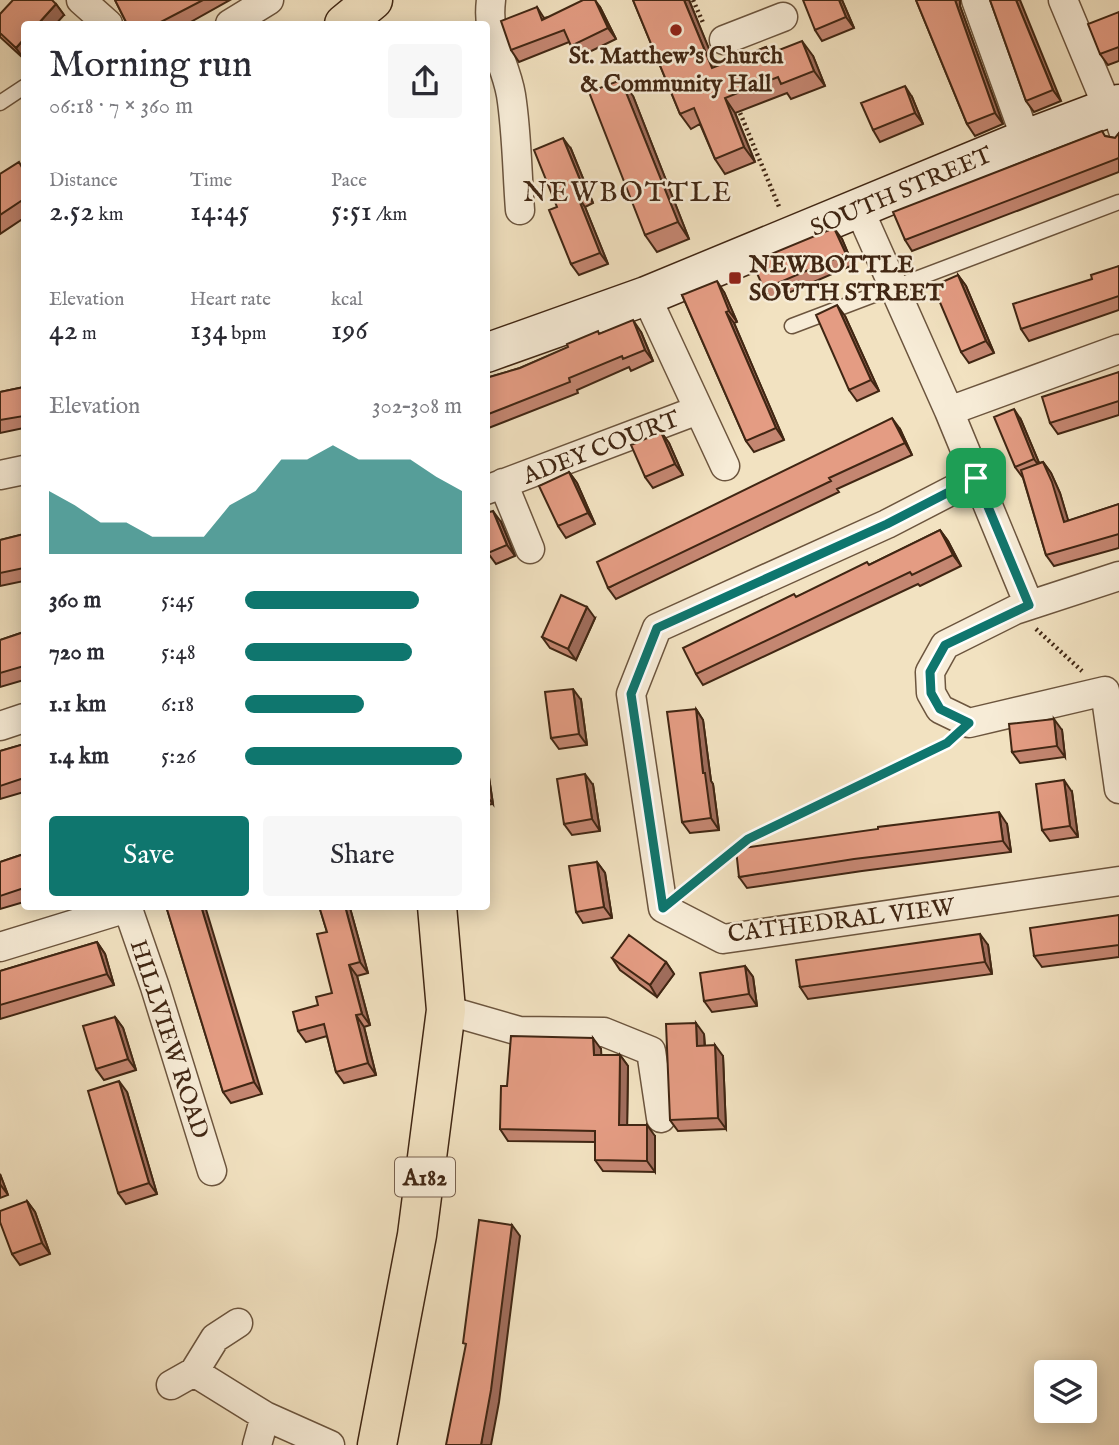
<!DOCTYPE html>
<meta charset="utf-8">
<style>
body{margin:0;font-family:"IM FELL English",serif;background:#f7f7f7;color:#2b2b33;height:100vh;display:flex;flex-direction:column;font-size:26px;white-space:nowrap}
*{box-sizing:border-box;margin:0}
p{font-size:23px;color:#7c7c81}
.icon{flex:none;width:38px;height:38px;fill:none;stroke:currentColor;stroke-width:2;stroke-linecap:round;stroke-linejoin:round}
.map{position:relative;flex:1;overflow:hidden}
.panel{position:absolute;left:21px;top:21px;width:469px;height:889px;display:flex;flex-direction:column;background:#fff;border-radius:7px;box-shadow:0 4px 18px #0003}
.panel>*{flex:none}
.tools{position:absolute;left:1034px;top:1360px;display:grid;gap:14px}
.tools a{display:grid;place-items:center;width:63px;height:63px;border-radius:7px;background:#fff;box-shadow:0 4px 18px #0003;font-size:35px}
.pin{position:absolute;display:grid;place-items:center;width:60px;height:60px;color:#fff;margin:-30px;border-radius:14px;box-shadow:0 4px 10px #0006}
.round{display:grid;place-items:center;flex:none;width:74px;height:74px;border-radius:7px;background:#f7f7f7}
.head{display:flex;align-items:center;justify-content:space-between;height:119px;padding:0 28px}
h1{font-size:38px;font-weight:600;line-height:52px}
.metrics{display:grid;grid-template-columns:repeat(3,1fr);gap:10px;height:119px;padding:7px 28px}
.metrics div{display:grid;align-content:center}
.metrics b{font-size:30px;font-weight:600}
.metrics small{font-size:19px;font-weight:400}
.metrics p{font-size:19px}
.chart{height:196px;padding:14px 28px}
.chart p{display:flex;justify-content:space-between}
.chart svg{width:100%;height:126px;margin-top:7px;fill:#0f766e;opacity:.7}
.action{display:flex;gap:14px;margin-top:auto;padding:14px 28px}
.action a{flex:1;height:80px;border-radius:7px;background:#0f766e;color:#fff;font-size:28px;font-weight:600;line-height:80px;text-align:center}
.action a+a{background:#f7f7f7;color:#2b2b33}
ul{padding:0 28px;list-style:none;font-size:23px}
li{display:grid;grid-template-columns:112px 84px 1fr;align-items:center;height:52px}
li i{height:18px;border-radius:9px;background:#0f766e}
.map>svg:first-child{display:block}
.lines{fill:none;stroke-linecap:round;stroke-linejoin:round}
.lane-casing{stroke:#6c553e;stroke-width:17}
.street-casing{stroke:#6c553e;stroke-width:31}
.secondary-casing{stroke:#402613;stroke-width:41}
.primary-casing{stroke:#402613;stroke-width:41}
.path{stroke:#402613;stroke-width:4.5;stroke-dasharray:2 3.5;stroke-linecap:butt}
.lane{stroke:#f7ecd7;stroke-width:14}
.street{stroke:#f7ecd7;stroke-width:28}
.secondary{stroke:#f7ecd7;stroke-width:38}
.primary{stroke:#f2e2c1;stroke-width:38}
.wall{fill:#c48671;stroke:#402613;stroke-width:2}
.shaded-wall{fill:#a06d5c;stroke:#402613;stroke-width:2}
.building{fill:#e49c83;stroke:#402613;stroke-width:2}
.route-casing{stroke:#fff;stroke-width:14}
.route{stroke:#0f766e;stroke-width:9}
.poi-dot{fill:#8f2418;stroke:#f7ecd7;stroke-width:2.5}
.labels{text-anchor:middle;stroke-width:5;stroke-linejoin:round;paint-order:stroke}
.shield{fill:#f7ecd7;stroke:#77614e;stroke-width:2}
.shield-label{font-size:23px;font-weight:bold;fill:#402613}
.poi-label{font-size:24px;font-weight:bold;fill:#402613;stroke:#f7ecd7}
.street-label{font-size:24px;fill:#402613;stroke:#f7ecd7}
.quarter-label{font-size:28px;letter-spacing:2px;fill:#402613;stroke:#f7ecd7}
</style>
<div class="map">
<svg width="1119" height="1445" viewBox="0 0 1119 1445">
<rect width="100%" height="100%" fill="#f2e2c1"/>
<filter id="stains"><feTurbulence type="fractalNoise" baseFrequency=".00286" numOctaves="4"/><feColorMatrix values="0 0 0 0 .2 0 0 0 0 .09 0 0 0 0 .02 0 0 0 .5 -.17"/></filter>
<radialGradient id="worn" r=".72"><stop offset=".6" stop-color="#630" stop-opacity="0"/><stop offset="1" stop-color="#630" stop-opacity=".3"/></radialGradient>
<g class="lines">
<defs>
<path id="lane" d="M0,103L24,87
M1108,108L1119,140
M792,326L1119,202"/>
<path id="street" d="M81,0L108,24
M491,0C486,40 505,60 511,95C517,133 517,172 520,210
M976,0L1026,139
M1063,0L1108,108
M230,24L269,0
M724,40L783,17
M859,209L949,411L1029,605
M646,296L725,466
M949,411L1119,349
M0,475L24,470
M976,478L887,524L657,628L631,694L663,908L723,939L1119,881
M503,483L530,549
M486,490L698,410
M1119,576L1015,610L945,645L930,672L931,693L940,709L969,723L1105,691L1119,789
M0,726L24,718
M127,906L155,987L212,1171
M0,947L127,908
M446,1010L519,1031L604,1032L651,1051L661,1118
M194,1372L265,1416L330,1445
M171,1385L194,1372L215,1338L238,1323
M257,1445L265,1416"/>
<path id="secondary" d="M486,353L646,296L1026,139L1119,104"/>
<path id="primary" d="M344,24L373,0
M377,1445L417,1235L446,1010L437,906"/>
</defs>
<!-- lane casing -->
<use href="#lane" class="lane-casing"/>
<!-- street casing -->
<use href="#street" class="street-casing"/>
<!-- secondary casing -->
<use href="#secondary" class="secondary-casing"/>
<!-- primary casing -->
<use href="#primary" class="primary-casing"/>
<!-- path -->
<path class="path" d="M693,0L704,25
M738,108L780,209
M1036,629L1082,671
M686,890L748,839L950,740"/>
<!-- lane -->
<use href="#lane" class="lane"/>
<!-- street -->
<use href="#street" class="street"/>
<!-- secondary -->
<use href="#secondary" class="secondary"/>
<!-- primary -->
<use href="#primary" class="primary"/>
</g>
<!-- wall -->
<path class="wall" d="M115,0H230L187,24H127Z
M633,0H689L716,67L766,47L770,53L813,56L825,86L791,99L787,93L735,113L755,162L725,174L715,159L700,124L691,129L680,114Z
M842,0L854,28L822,41L815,30Z
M916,0H960V6L1003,124L975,136L967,124Z
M990,0L1061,101L1034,112L1026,101Z
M56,4L64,15L24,24V59L0,37V14Z
M537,7L544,18L600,7L616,39L579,57L569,42L519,62L511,50Z
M1119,12V61L1108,65L1100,54Z
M633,96L689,239L657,252L645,235Z
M912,97L923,124L880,142L873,130Z
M1119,133V172L912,251L905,240L1105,136L1115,138Z
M571,149L593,203L585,207L608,264L579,275L571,264L557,207Z
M24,170V218L0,234V174Z
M842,239L853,265L772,300L764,289Z
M1119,266V310L1029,341L1021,329L1092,279Z
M958,275L966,286L994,353L969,363L961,352Z
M724,292L737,322L734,323L784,440L754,452L746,441L682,295Z
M845,316L879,391L857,401L849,390Z
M641,332L653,361L631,371L629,367L577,390L578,393L486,429V378L520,368L600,334Z
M1119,372V415L1058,434L1050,423Z
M24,387V428L0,433V392Z
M1021,420L1039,463L1043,462L1051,473L1060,493L1068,521L1119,504V548L1054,566L1046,555L1023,478L1015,467Z
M900,429L912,455L837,489L839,492L616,599L608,588Z
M661,432L669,443L683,475L653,488L645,477Z
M569,472L577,483L595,524L566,538L558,526Z
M501,522L515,556L496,564L488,553Z
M940,530L948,541L961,566L920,586L918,584L703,685L696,674L796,597L869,565Z
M24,534V581L0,586V540Z
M595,618L576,660L550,648L542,637Z
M24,632V680L0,687V640Z
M581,700L587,745L559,749L551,738Z
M696,709L703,720L711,781L713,784L719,830L690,833L682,822Z
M1062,730L1065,757L1020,763L1012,752Z
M24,744V792L0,799V751Z
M486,769L488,771L493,804L486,805Z
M593,785L600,831L572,835L564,824Z
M1072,792L1078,837L1050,841L1042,830Z
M1007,824L1011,852L862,871L747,888L739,877Z
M24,854V902L0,909V862Z
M597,862L605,873L612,918L583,923L576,912Z
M166,906L262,1094L231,1103L223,1092Z
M319,906H354L350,908L368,973L357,976L370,1025L364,1027L376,1075L344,1083L336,1072L327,1036L306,1042L298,1031L318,1005L332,993L327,932Z
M1119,915V957L1042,967L1034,956Z
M97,942L105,954L114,985L0,1019V971Z
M988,945L992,974L808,999L800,987Z
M612,958L666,962L674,974L657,997L620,970Z
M745,966L753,977L757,1006L712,1012L704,1001Z
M115,1017L123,1028L136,1070L104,1080L96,1069Z
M704,1034L705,1045L723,1056L726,1129L678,1131L670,1120Z
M601,1049V1055H620L628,1066L627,1125L655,1136V1172L603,1171L595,1160V1142L508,1141L500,1129L507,1086Z
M127,1092L157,1194L126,1204L118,1193Z
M0,1174L8,1195L0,1198Z
M27,1201L35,1212L50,1254L20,1265L12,1254Z"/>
<!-- shaded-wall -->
<path class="shaded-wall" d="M595,0L600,7L616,39L608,28Z
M684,0H689L723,83L712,68Z
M839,0H842L854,28L846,17Z
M955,0H960V6L1003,124L995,113Z
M1016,0H1020L1061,101L1053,90Z
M56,4L64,15L56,24H38Z
M24,39V59L16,48Z
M802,41L813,56L825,86L814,71Z
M621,80L633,96L689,239L678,222Z
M905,86L912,97L923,124L915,113Z
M725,98L735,113L755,162L744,147Z
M563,138L571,149L593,203L585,192Z
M577,195L585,207L608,264L600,253Z
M834,228L842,239L853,265L846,254Z
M958,275L966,286L994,353L986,341Z
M717,281L724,292L737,322L729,311Z
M837,305L845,316L879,391L871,380Z
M726,312L734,323L784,440L776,428Z
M633,320L641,332L653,361L645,350Z
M1014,409L1021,420L1042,470L1034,459Z
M892,418L900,429L912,455L905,443Z
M661,432L669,443L683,475L675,464Z
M1043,462L1051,473L1060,493L1072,533L1064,522Z
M569,472L577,483L595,524L588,513Z
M493,511L501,522L515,556L507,545Z
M940,530L948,541L961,566L953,555Z
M587,607L595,618L576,660L568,649Z
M573,689L581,700L587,745L579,734Z
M696,709L703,720L711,781L713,784L719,830L711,818L703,773Z
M1054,719L1062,730L1065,757L1057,746Z
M486,769L488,771L493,804L486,795Z
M585,774L593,785L600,831L592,819Z
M1064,780L1072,792L1078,837L1070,826Z
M999,812L1007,824L1011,852L1003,841Z
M597,862L605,873L612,918L604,907Z
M201,906H205L262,1094L254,1082Z
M345,906H349L350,908L368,973L360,962Z
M980,934L988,945L992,974L985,962Z
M97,942L105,954L114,985L107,974Z
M666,962L674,974L657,997L650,985Z
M349,965L357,976L370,1025L362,1014Z
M745,966L753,977L757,1006L749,994Z
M356,1015L364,1027L376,1075L368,1063Z
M115,1017L123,1028L136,1070L128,1059Z
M696,1023L704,1034L705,1057L697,1046Z
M593,1038L601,1049L602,1066L594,1055Z
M715,1045L723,1056L726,1129L718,1118Z
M620,1055L628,1066L627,1136L619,1125Z
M119,1081L127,1092L157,1194L149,1183Z
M647,1125L655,1136V1172L647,1161Z
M0,1174L8,1195L0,1184Z
M27,1201L35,1212L50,1254L42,1243Z
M512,1225L520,1236L499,1402L491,1445H481Z"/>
<!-- building -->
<path class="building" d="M13,0H52L56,4L38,24H24V39L16,48L0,33V14Z
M115,0H203L157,24H127Z
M583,0H595L608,28L571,46L564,30L511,50L501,21L537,7L542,20Z
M633,0H684L712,68L766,47L769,54L802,41L814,71L781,84L778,77L725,98L744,147L715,159L694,108L680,114Z
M803,0H839L846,17L815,30Z
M916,0H955L995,113L967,124Z
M990,0H1016L1053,90L1026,101Z
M1119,12V47L1100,54L1088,24Z
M621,80L678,222L645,235L589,92Z
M905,86L915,113L873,130L861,103Z
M1102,131L1105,136L1115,138L1119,133V158L905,240L893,212Z
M563,138L585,192L577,195L600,253L571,264L549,210L557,207L534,150Z
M19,162L24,171V199L0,215V174Z
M834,228L846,254L764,289L752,262Z
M1119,266V296L1021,329L1013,304L1092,279L1091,275Z
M958,275L986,341L961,352L933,286Z
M717,281L729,311L726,312L776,428L746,441L682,295Z
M837,305L871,380L849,390L816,315Z
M633,320L645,350L623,359L622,356L569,378L570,382L486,415V378L520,368L568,347L567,344L598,331L599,334Z
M1119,372V401L1050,423L1042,397Z
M24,387V416L0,420V392Z
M1014,409L1034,459L1015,467L994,417Z
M892,418L905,443L829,478L831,481L608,588L597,562Z
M661,432L675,464L645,477L631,445Z
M1043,462L1052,482L1064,522L1119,504V534L1046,555L1021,470Z
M569,472L588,513L558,526L539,486Z
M493,511L507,545L488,553L486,548V513Z
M940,530L953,555L912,575L910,572L696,674L683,648L794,594L796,597L867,562L869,565Z
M24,534V568L0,573V540Z
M561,595L587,607L568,649L542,637Z
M24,632V666L0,673V640Z
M573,689L579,734L551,738L545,692Z
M696,709L703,773H705L711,818L682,822L667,712Z
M1054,719L1057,746L1012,752L1009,724Z
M24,744V778L0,786V751Z
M585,774L592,819L564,824L557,779Z
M1064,780L1070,826L1042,830L1036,784Z
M999,812L1003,841L854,859L739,877L736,849L878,829V827Z
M24,854V888L0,896V862Z
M597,862L604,907L576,912L569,866Z
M166,906H201L254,1082L223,1092Z
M319,906H345L360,962L349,965L362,1014L356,1015L368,1063L336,1072L324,1024L298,1031L293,1012L318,1005L316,997L332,993L317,934L327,932Z
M1119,915V945L1034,956L1030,928Z
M980,934L985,962L800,987L796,960Z
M629,935L666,962L650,985L612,958Z
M97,942L107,974L0,1005V971Z
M745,966L749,994L704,1001L700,973Z
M115,1017L128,1059L96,1069L83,1026Z
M696,1023L697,1046L715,1045L718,1118L670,1120L666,1024Z
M511,1036L593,1038L594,1055H620L619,1125H647V1161L595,1160V1131L500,1129L501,1086H507Z
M119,1081L149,1183L118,1193L88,1091Z
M27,1201L42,1243L12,1254L0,1222V1211Z
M479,1220L512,1225L491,1390L481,1445H446L466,1344L463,1343Z"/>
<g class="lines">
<defs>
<path id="route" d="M976,478L1029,605L945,645L930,672L931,693L940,709L969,723L947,743L748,839L663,908L631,694L657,628L887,524Z"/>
</defs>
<!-- route casing -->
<use href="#route" class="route-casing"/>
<!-- route -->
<use href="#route" class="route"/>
</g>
<!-- markers -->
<g class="poi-dot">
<circle cx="676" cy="30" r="7"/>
<rect x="728" y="271" width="14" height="14" rx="3.5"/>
</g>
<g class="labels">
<!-- shield labels -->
<rect class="shield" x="395" y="1157.5" width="60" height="39" rx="5"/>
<g class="shield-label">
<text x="425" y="1185">A182</text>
</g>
<!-- poi labels -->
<g class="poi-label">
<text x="676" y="63">St. Matthew's Church<tspan x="676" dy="28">&amp; Community Hall</tspan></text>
<text x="749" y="272" text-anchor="start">NEWBOTTLE<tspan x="749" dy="28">SOUTH STREET</tspan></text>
</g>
<!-- street labels -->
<g class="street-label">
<text transform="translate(901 191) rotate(-23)" y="8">SOUTH STREET</text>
<text transform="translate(601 447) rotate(-21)" y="8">ADEY COURT</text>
<text transform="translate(841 920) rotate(-7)" y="8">CATHEDRAL VIEW</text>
<text transform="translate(170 1039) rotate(72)" y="8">HILLVIEW ROAD</text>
</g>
<!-- quarter labels -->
<g class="quarter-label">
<text x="628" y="201">NEWBOTTLE</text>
</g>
</g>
<rect width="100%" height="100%" filter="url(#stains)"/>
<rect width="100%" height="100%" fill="url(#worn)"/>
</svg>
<div class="tools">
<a><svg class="icon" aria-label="layers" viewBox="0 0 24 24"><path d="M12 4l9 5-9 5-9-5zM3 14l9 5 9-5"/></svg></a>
</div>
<div class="pin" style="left:976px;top:478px;background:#1e9e55"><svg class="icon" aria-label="arrive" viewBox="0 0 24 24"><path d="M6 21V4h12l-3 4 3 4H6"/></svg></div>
<section class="panel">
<div class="head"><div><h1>Morning run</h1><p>06:18 · 7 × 360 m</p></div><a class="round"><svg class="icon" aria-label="share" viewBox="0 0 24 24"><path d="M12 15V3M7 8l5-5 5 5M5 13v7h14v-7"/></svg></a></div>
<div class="metrics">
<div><p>Distance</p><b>2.52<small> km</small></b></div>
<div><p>Time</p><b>14:45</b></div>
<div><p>Pace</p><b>5:51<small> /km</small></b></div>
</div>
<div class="metrics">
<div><p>Elevation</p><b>42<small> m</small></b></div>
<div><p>Heart rate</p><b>134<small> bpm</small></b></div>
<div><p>kcal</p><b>196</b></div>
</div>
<div class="chart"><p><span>Elevation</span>302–308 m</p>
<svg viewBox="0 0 160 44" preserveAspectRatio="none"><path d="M0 44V22L10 27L20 33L30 33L40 38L50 38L60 38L70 27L80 22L90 11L100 11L110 6L120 11L130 11L140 11L150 17L160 22V44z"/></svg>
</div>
<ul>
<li><b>360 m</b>5:45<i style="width:80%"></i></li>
<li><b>720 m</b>5:48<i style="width:77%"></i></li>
<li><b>1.1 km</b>6:18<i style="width:55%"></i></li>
<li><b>1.4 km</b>5:26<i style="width:100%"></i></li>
</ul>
<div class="action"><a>Save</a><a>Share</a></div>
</section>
</div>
